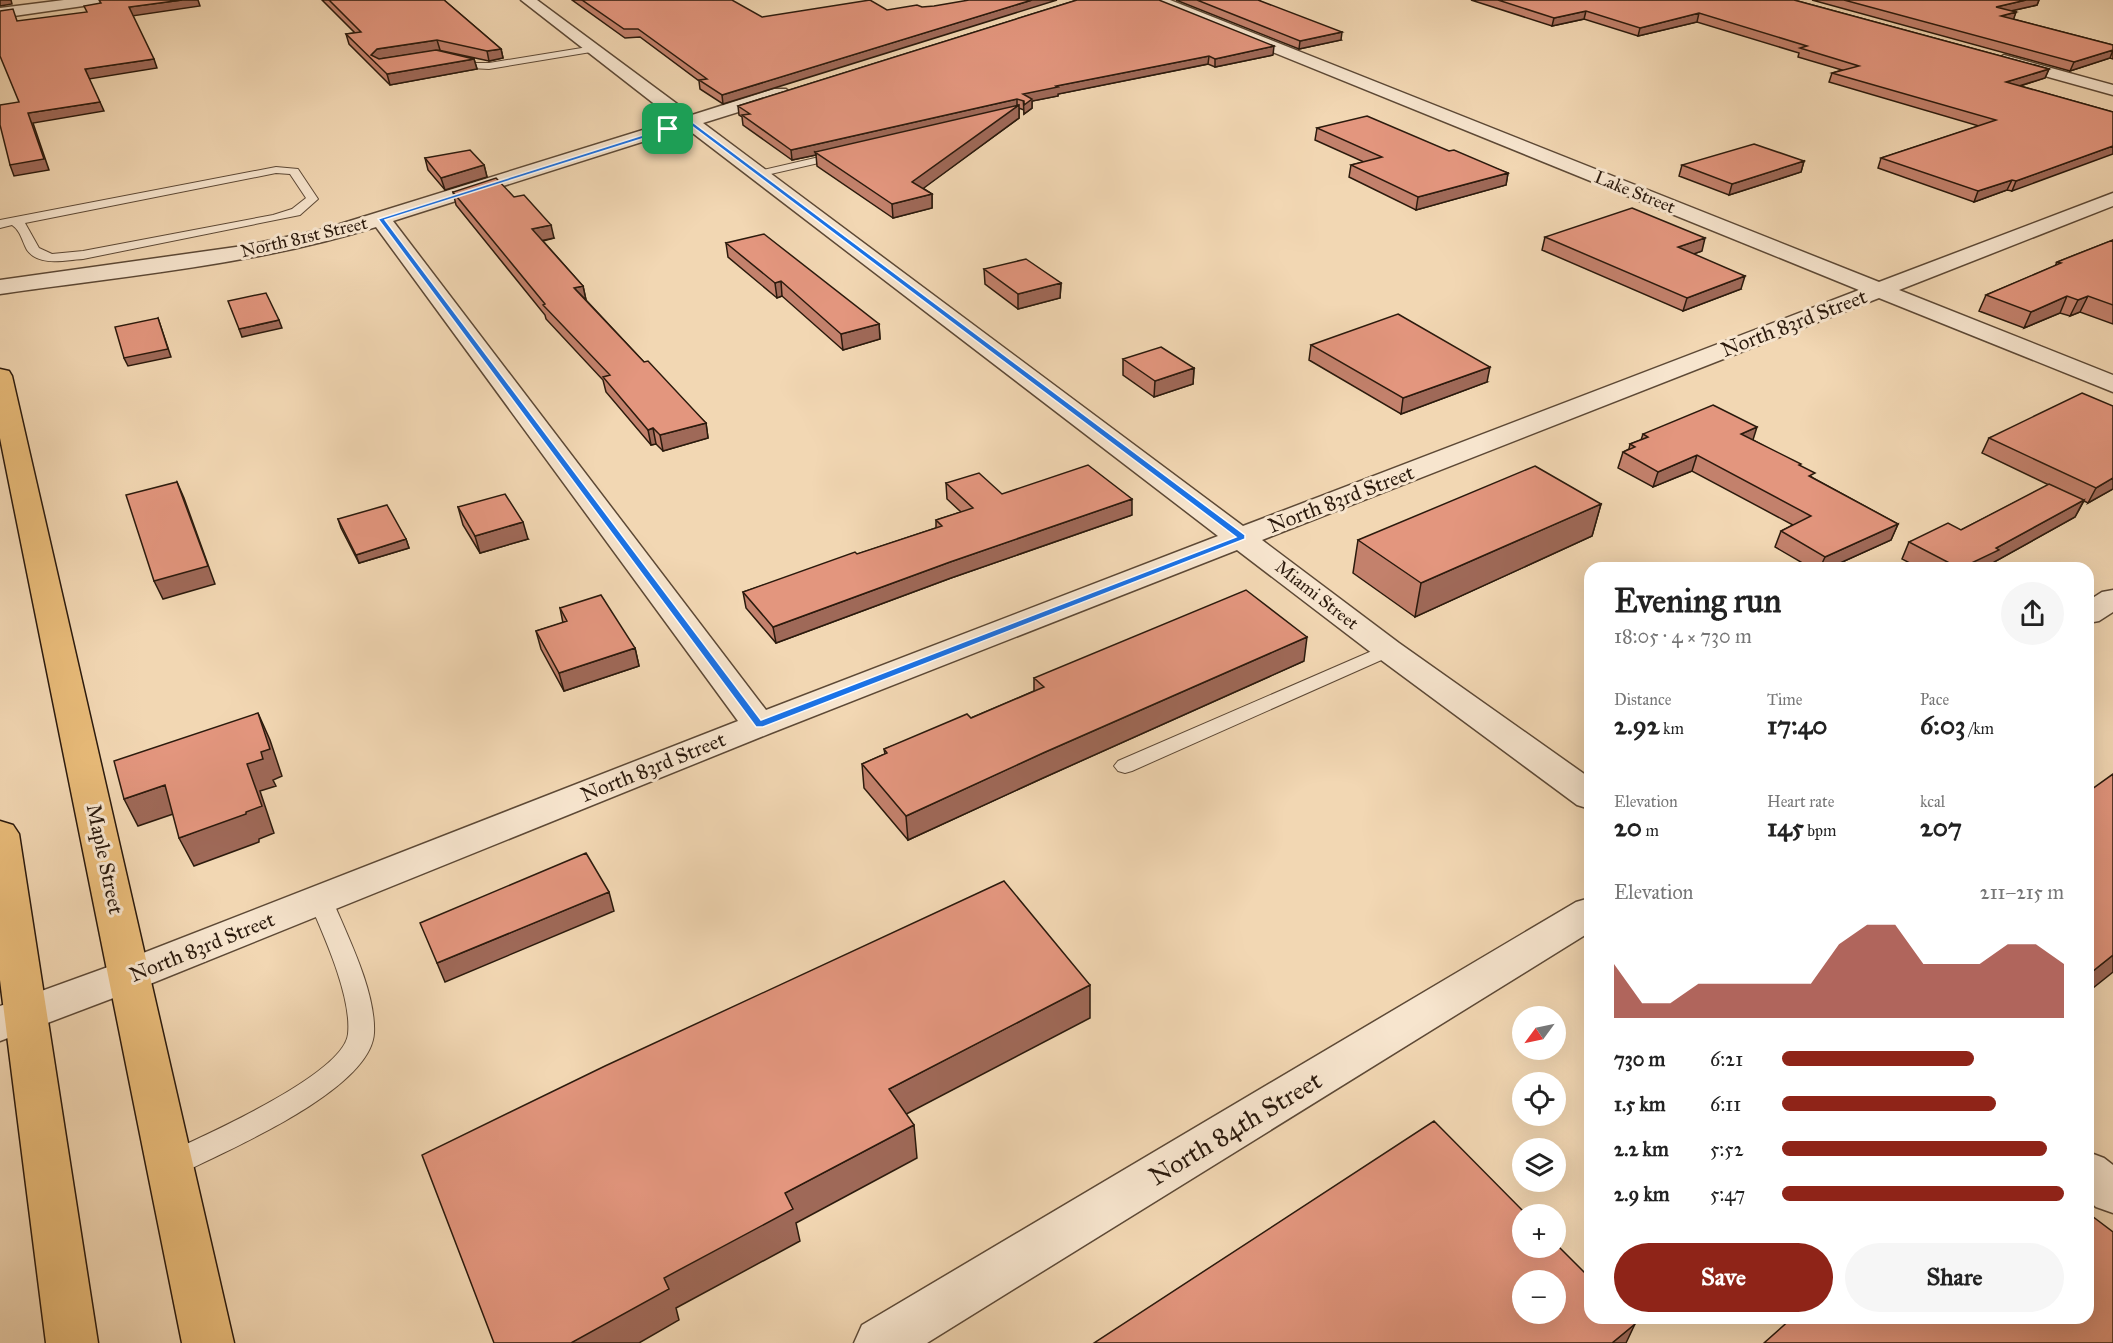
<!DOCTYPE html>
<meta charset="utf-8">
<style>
body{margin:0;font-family:"IM FELL Great Primer",serif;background:#f6f6f6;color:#222;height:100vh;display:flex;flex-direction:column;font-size:22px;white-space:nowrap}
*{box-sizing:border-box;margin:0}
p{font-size:20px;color:#767676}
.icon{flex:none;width:33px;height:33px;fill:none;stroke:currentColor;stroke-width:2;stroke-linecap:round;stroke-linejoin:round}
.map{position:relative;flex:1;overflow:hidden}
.panel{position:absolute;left:1584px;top:562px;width:510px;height:762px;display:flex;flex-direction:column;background:#fff;border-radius:18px;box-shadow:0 6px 24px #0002}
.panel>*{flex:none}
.needle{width:39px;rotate:237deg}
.buttons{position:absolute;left:1512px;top:1006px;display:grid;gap:12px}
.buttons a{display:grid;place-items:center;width:54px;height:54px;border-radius:50%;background:#fff;box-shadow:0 6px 24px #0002;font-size:30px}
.pin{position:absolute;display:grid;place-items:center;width:51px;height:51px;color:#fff;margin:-26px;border-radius:12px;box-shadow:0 3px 9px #0006}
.round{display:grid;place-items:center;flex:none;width:63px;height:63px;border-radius:32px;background:#f6f6f6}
.summary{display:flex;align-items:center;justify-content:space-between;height:102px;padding:0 30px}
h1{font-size:33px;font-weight:800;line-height:45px}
.metrics{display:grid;grid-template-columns:repeat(3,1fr);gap:9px;height:102px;padding:6px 30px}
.metrics div{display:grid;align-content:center}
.metrics b{font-size:26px;font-weight:800}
.metrics small{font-size:16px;font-weight:400}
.metrics p{font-size:16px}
.chart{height:168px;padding:12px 30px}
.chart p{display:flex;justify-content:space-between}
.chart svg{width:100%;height:108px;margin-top:6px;fill:#8f2418;opacity:.7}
.cta{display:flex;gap:12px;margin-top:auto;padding:12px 30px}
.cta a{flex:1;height:69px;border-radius:36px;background:#8f2418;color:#fff;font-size:24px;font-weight:800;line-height:69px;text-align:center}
.cta a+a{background:#f6f6f6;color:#222}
ul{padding:0 30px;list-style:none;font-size:20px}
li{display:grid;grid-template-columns:96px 72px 1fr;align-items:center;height:45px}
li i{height:15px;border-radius:8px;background:#8f2418}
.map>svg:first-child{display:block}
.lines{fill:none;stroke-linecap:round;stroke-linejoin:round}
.service-casing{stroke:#5d4936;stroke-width:2}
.minor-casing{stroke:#5d4936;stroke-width:3}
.tertiary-casing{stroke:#5d4936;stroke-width:3}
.primary-casing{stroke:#2b1a0d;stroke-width:3}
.service{fill:#f7e5ce;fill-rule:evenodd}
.minor{fill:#f7e5ce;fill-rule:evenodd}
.tertiary{fill:#f7e5ce;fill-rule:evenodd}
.primary{fill:#e9bc7a;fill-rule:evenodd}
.wall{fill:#c3816c;stroke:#2b1a0d;stroke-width:1.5}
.shaded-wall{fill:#9f6958;stroke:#2b1a0d;stroke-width:1.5}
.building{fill:#e3967e;stroke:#2b1a0d;stroke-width:1.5;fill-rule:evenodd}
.route{fill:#1a73e8;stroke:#fff;stroke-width:1.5;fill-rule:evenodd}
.labels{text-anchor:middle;stroke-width:6;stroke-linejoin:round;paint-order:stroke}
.far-street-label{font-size:18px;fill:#2b1a0d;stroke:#f7e5ce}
.street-label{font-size:21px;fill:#2b1a0d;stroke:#f7e5ce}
.near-street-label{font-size:26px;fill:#2b1a0d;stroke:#f7e5ce}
</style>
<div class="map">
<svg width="2113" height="1343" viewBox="0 0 2113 1343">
<rect width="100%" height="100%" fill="#f2d7b3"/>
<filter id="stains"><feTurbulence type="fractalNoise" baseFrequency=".00333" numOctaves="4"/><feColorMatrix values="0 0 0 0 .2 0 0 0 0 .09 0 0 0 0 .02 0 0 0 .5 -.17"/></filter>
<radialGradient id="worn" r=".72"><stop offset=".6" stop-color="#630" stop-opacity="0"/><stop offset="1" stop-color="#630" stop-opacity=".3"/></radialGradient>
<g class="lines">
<defs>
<path id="service" d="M594,46L597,47V51L489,69L470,68L448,56L453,53L475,63H489Z
M841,152L847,155L845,157L758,177L752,174L754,172Z
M276,167L298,169L318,199L300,215L83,259C66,260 39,267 27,250C22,241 21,231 12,225L0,228V220ZM276,173L290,174L306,198L292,209L273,215L83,251L52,254L39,248L25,223Z
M1388,644L1395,646L1398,650L1395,654L1132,771L1125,773L1118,771L1114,766L1118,761Z
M320,890L328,893L332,899C348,937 376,992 374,1033C371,1090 226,1151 180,1174L170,1177L160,1174L156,1165L160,1156C197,1139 344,1075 348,1034C352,996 323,934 308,899L312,893Z"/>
<path id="minor" d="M64,0H104L97,4L0,18V8Z
M521,0H537L692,115L774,89H786L789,93L786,97L703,123L1243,526L1859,290L1152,3L1150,0H1170L1879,282L2113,193V206L1899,290L2113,375V392L1879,298L1262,540L1399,643L1590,778V809L1577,805L1377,657L1237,550L771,733L145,986L130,991L115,986L109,975L115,964L738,721L376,227C255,265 125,276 0,294V280L243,246L324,229L675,120ZM686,128L1218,536L766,710L393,221Z
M2004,55L2113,85V95L1998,63L1996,60Z
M2113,590V612L2099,621L2088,623V601L2102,592Z
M1590,898V932L927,1343H854L862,1325L1576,902Z
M2088,1152L2104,1158L2113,1165V1213L2096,1207L2088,1200Z"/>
<path id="tertiary" d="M130,959L145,964L151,975L145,986L0,1041V1006Z"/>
<path id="primary" d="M0,369L9,371L12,376L234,1343H182L0,438Z
M0,821L13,825L19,834L98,1343H46L0,980Z"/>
</defs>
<!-- service casing -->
<use href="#service" class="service-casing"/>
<!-- minor casing -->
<use href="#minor" class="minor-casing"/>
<!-- tertiary casing -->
<use href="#tertiary" class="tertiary-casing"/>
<!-- primary casing -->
<use href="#primary" class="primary-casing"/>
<!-- service -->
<use href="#service" class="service"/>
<!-- minor -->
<use href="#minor" class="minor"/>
<!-- tertiary -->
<use href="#tertiary" class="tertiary"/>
<!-- primary -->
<use href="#primary" class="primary"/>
</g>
<!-- wall -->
<path class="wall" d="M322,0H444L501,49L503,58L489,61L438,50L474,59L477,69L390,85L349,44L346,34L355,33Z
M572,0H732L723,104L700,89L699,81L640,37L625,38Z
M1077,0L1273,55L1215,67L1208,64L1058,94V96L1032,101V108L1024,114V110L1019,108V118L923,188L932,194V208L893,218L817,166L816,155L792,160L743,125L742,117L739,115L738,106Z
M1176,0H1258L1341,40L1299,49Z
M1471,0H1794L2049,69L2045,78L2020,86L2113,112L2012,191L2007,190L1974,202L1878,168L1881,158L1979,126L1829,82L1832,73L1842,70L1798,57L1799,53L1697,22L1638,36L1584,19L1552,26Z
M1812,0H2039L2037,5L2011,11L2016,12L2013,19L2113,45V59L2110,58L2070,71Z
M1317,128L1449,151L1508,173L1506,185L1416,210L1349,177L1351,165L1364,162L1315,140Z
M425,158L484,165L487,177L445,190L428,170Z
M1804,161L1801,172L1729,195L1679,176L1682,165Z
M453,192L514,197L554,238L543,241L583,286L586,300L644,362L706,423L708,438L663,451L656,444L651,445L606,392L603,380L546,319L545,315L456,205Z
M1545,237L1702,251L1693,254L1741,289L1683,311L1542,250Z
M2113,240V324L2080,312L2070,316L2060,313L2024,328L1979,311L1986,295L2055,266L2057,262Z
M726,243L879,324L880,339L843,350L782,296L777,298L728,257Z
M984,269L1061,283L1060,298L1018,309L985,284Z
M1311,345L1487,382L1401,414L1309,360Z
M1123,359L1194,368L1193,384L1154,397L1123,375Z
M2113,406V489L2088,503L2084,501L2075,517L1994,562L1991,567L1989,568H1919L1902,559L1909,542L1961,530L2049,485L1982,453L1989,438Z
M1643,434L1753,440L1800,466L1813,478L1898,524L1891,540L1829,568H1811L1775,547L1781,531L1793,525L1692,471L1653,487L1618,468L1623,452L1629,449L1630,444L1641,440Z
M946,483L1002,494L1132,515L951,578L776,643L746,608L743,592L936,528V520L961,512L947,499Z
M1601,504L1592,536L1415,617L1353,573L1358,540Z
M458,507L528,539L480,553L463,525Z
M338,519L406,539L409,548L359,563L341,528Z
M560,608L635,648L639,666L564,691L541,649L536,631L563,623Z
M1304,661L1043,778L908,840L864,788L862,764L885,754L884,749L971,718L1034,691V678Z"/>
<!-- shaded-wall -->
<path class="shaded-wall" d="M0,0H11L12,4L0,6Z
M182,0H198L200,6L132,16L129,7Z
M1032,0H1057L723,104L722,95Z
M2026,0H2039L2037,5L1993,15L1996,7Z
M1586,11L1584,19L1552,26L1554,18Z
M2016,12L2013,21L2001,16Z
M1699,13L1697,22L1638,36L1640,28Z
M1342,32L1341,40L1299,49L1300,41Z
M437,40L440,50L380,59L376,63L371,55L377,49Z
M1274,46L1273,55L1215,67V59Z
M501,49L503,58L489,61L487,51Z
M2113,50L2110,58L2070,71L2074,62Z
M1209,56L1208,64L1058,94V96L1032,101V108L1024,114L1023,94L1056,86Z
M154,59L157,68L89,79L85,69Z
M474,59L477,69L390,85L387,74Z
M2049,69L2045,78L2003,91L2006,82Z
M1017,99V106L1019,105V118L913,196L815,152L816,155L792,160L791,150Z
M100,102L104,111L33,123L49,170L14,176L10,165L28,113Z
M2113,146V154L2012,191L2016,181Z
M1804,161L1801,172L1729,195L1732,184Z
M484,165L487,177L445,190L441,178Z
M1508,173L1506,185L1416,210L1418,197Z
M2012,180L2007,190L1974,202L1978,191Z
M932,194V208L893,218L892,204Z
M551,225L554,238L535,242L532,229Z
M1705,238L1702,251L1674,261L1678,247Z
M1745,276L1741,289L1683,311L1687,298Z
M781,281L782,296L777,298L775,283Z
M1061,283L1060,298L1018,309V294Z
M583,286L586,300L574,288Z
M2067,296L2060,313L2024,328L2031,312Z
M2088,296L2080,312L2070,316L2078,300Z
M158,318L171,357L128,366L124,358Z
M279,320L282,328L242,337L239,329Z
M879,324L880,339L843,350L841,334Z
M1490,367L1487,382L1401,414L1403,398Z
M1194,368L1193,384L1154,397L1155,381Z
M706,423L708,438L663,451L660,435Z
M1757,427L1752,443L1741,434Z
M653,428L656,444L651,445L648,430Z
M1697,455L1692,471L1653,487L1658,472Z
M2113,478V489L2088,503L2096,488Z
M177,482L184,498L215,584L163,599L154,581Z
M1132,499V515L951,578L776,643L773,627L950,562Z
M2084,500L2075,517L1994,562L1991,567L1989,568H1961L1996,548Z
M1601,504L1592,536L1415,617L1421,583Z
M523,522L528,539L480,553L475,536Z
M1898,524L1891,540L1829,568H1820L1825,557Z
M406,539L409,548L359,563L356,555Z
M1307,637L1304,661L1043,778L908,840L906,816L1043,753Z
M635,648L639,666L564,691L559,673Z
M258,713L270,740L282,776L273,780L276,786L260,791L274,833L259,839V842L194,866L179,838L246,812L247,764L261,752Z
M165,785L179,812L138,826L124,799Z
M609,892L614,911L445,982L437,963Z
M2113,955V972L2088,992V975Z
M1090,985V1018L893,1121L889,1089Z
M914,1125L917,1158L796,1223L800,1241L676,1308L679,1320L639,1343H571L785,1193Z
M1635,1324L1626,1343H1612Z"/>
<!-- building -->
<path class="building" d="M99,0H182L129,7L154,59L85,69L100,102L28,113L44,159L10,165L0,125V105L19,102L0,56V11L13,9L17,21L87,12L84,6L101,3Z
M329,0H444L501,49L487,51L437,40L377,49L371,55L379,59L436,50L474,59L387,74L346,34L361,32Z
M582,0H732L762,17L870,0L887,10L917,5L922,7L934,6L969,0H1032L722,95L699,80L707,79L638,29H624Z
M1077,0H1159L1274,46L1215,59L1209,56L1056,86L1058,87L1023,94L1032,99L1024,105V101L1017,99L791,150L742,115L750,114L738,106Z
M1197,0H1258L1342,32L1300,41Z
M1498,0H1794L2049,69L2006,82L2113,112V146L2016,181L2012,180L1978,191L1881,158L1996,120L1832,73L1859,66L1800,48L1807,46L1699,13L1640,28L1586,11L1554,18Z
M1844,0H2026L1996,7L2016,12L2001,16L2113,45V50L2074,62Z
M1019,105L912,182L932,194L892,204L815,152Z
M1367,116L1449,151L1454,150L1508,173L1418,197L1351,165L1382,157L1317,128Z
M1754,144L1804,161L1732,184L1682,165Z
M470,150L484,165L441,178L425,158Z
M496,178L514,197L524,195L551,225L532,229L583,286L574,288L644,362L648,361L706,423L660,435L653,428L648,430L603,377L610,375L543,305L545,304L453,192Z
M1632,208L1705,238L1678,247L1745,276L1687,298L1545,237Z
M764,234L879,324L841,334L781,281L775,283L726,243Z
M2113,240V305L2088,296L2078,300L2067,296L2031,312L1986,295L2061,263L2057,262Z
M1026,259L1061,283L1018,294L984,269Z
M266,293L279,320L239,329L228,301Z
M1398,314L1490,367L1403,398L1311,345Z
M158,318L168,349L124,358L115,327Z
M1161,347L1194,368L1155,381L1123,359Z
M2082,393L2113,406V478L2096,488L1989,438Z
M1713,405L1757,427L1741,434L1801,464L1799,465L1815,473L1809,476L1898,524L1825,557L1781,531L1811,516L1697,455L1658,472L1623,452L1635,447L1630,444L1648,437L1643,434Z
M1088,465L1132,499L950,562L773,627L743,592L855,552L857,554L942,526L936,520L973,508L946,483L979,473L1002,494Z
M1535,466L1601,504L1421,583L1358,540Z
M177,482L208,566L154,581L126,495Z
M2049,484L2084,500L1996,548L1999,550L1961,568H1959L1909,542L1948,523L1961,530Z
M505,494L523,522L475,536L458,507Z
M387,505L406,539L356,555L338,519Z
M1246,590L1307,637L1043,753L906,816L862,764L887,753L884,749L967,714L971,718L1044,687L1034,678Z
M601,595L635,648L559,673L536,631L567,621L560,608Z
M258,713L270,749L261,752L263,759L247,764L262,806L246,812V814L179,838L165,785L124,799L114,761Z
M2113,774V955L2088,975V792Z
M586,853L609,892L437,963L420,923Z
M1004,881L1090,985L889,1089L914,1125L785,1193L793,1209L664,1278L669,1289L571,1343H494L422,1155L605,1066Z
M1434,1121L1527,1215H1522V1248H1556V1244L1590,1278V1318H1630L1635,1324L1612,1343H1094ZM1522,1281H1556V1314H1522Z
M2088,1213L2113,1232V1343H1764L1792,1318H2088Z"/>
<!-- route -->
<path class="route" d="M687,121H691L1245,535V539L763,727H756L378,219ZM689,124L1236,537L761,720L385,220Z"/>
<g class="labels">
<!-- far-street labels -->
<g class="far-street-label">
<text transform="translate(1635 192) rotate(22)" y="6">Lake Street</text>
<text transform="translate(304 237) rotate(-13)" y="6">North 81st Street</text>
<text transform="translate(1317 595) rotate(38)" y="6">Miami Street</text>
</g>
<!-- street labels -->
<g class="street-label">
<text transform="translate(1794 323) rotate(-21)" y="7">North 83rd Street</text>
<text transform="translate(1341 499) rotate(-21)" y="7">North 83rd Street</text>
<text transform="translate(653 767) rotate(-22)" y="7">North 83rd Street</text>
<text transform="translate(105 859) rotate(78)" y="7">Maple Street</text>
<text transform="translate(202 947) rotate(-22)" y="7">North 83rd Street</text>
</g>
<!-- near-street labels -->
<g class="near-street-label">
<text transform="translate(1235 1128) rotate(-31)" y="9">North 84th Street</text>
</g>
</g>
<rect width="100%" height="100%" filter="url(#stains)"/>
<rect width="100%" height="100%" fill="url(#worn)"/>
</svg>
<div class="buttons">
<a><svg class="needle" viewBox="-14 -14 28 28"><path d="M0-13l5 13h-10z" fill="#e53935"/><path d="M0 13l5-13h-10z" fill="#767676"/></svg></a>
<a><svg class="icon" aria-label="locate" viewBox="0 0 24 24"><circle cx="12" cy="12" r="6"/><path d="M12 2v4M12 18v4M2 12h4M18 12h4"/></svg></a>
<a><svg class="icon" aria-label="layers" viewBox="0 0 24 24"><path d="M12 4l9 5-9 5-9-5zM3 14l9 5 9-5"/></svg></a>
<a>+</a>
<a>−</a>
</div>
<div class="pin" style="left:668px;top:129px;background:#1e9e55"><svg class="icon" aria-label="arrive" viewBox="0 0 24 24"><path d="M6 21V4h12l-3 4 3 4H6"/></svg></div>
<section class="panel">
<div class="summary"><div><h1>Evening run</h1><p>18:05 · 4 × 730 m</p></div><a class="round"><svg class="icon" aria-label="share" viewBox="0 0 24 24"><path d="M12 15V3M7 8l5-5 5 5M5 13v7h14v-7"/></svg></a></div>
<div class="metrics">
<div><p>Distance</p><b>2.92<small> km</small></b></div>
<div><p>Time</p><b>17:40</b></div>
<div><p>Pace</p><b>6:03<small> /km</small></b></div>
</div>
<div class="metrics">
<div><p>Elevation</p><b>20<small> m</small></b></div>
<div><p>Heart rate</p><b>145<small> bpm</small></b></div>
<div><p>kcal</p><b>207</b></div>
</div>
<div class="chart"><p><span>Elevation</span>211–215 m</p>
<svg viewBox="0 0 160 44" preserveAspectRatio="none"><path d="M0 44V22L10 38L20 38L30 30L40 30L50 30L60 30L70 30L80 14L90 6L100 6L110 22L120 22L130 22L140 14L150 14L160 22V44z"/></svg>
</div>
<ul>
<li><b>730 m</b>6:21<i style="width:68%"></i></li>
<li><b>1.5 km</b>6:11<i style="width:76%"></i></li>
<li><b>2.2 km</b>5:52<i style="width:94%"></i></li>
<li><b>2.9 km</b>5:47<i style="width:100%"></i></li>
</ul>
<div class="cta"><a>Save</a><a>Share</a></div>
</section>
</div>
